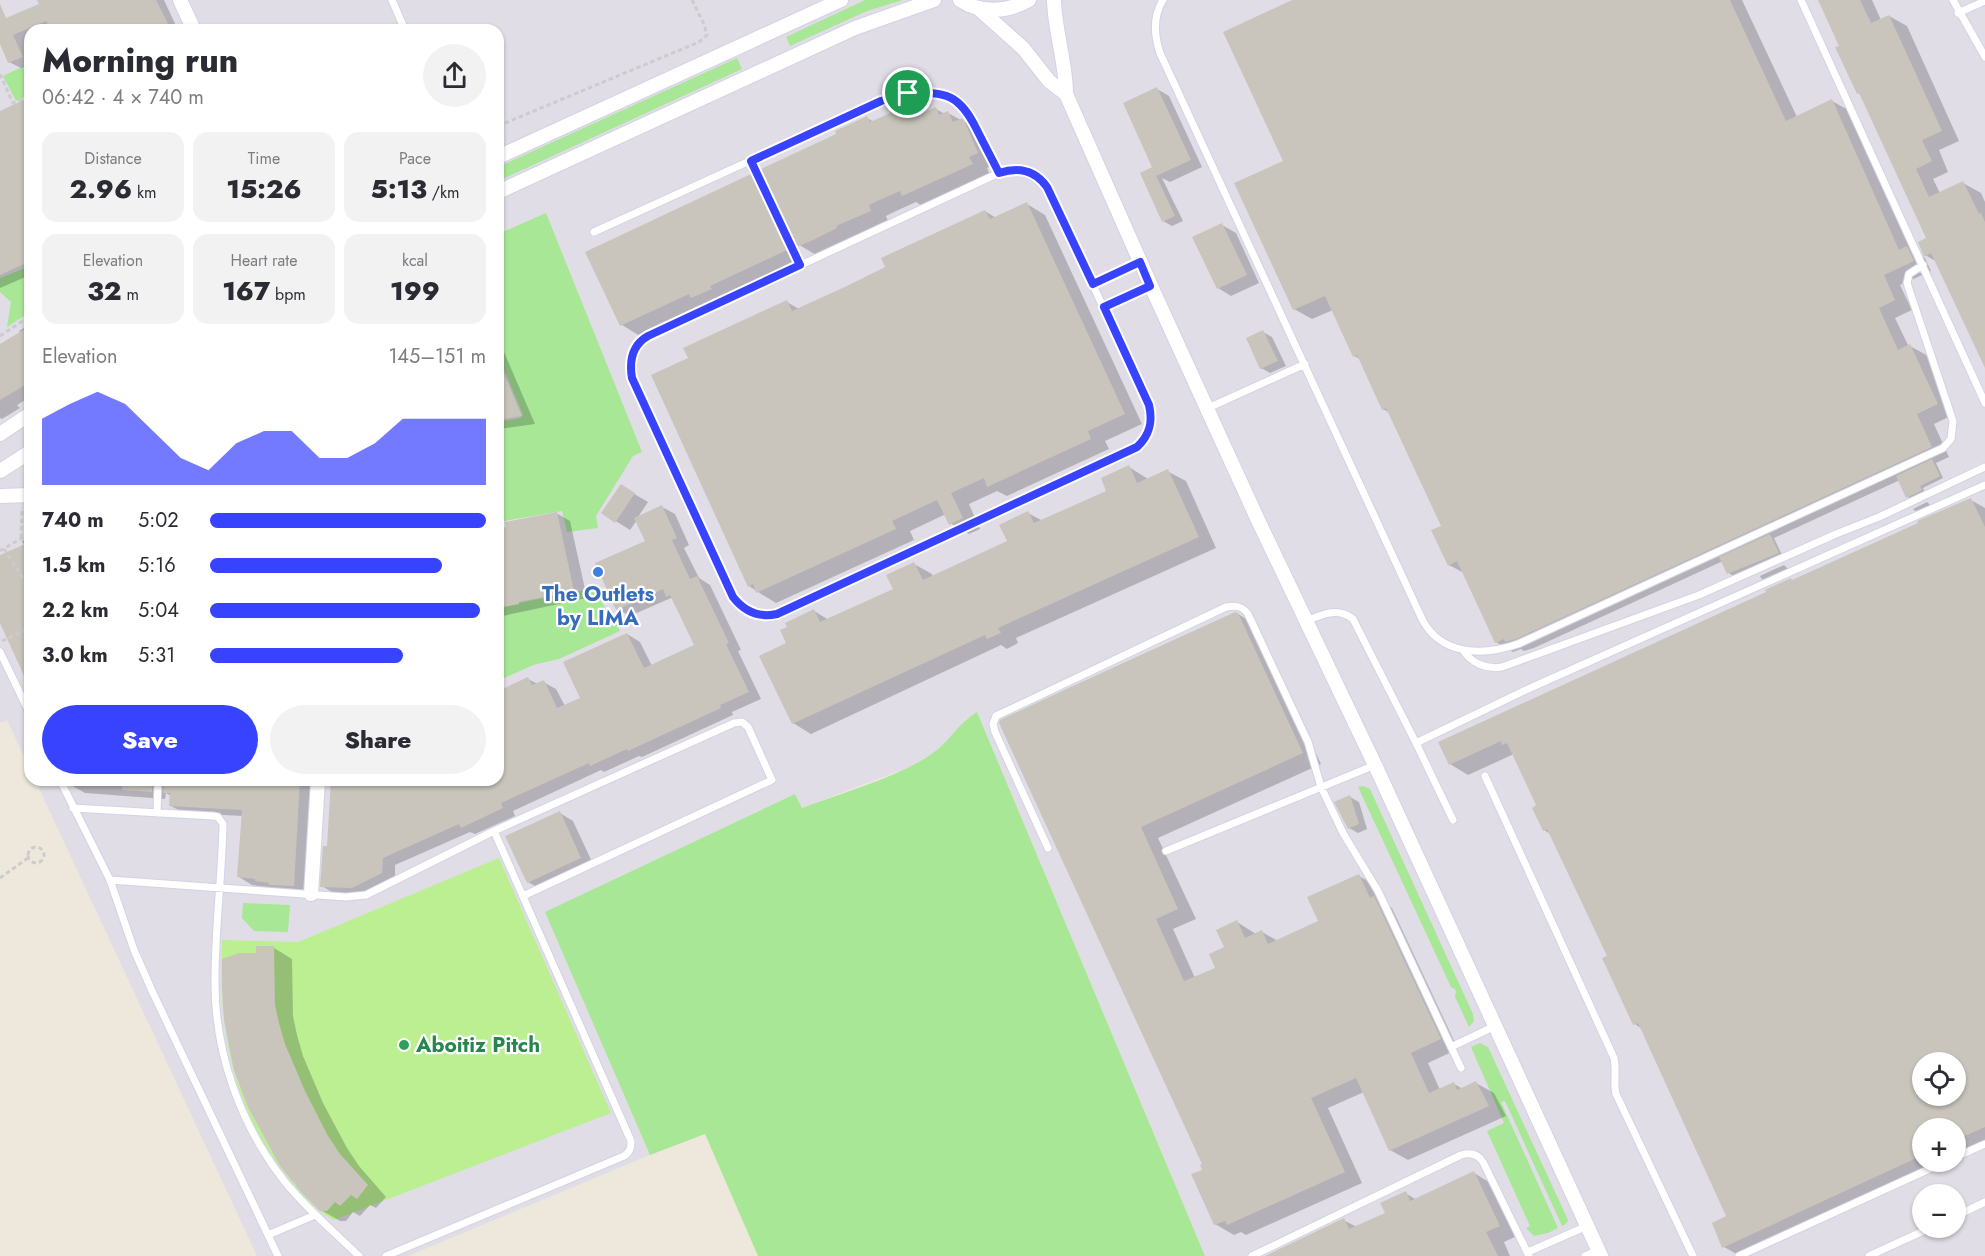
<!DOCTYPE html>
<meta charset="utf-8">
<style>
body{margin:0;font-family:Jost,sans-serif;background:#f2f2f3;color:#2b2b33;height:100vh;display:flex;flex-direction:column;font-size:22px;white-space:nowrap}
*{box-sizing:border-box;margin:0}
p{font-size:20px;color:#7c7c81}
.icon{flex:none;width:33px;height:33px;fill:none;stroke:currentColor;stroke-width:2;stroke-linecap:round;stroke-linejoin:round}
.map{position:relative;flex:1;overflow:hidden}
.panel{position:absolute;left:24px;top:24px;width:480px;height:762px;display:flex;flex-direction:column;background:#fff;border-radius:18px;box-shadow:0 2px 4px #0004}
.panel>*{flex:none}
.buttons{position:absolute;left:1912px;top:1052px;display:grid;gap:12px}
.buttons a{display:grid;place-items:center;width:54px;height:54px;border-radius:50%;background:#fff;box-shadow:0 2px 4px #0004;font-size:30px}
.pin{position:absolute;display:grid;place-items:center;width:51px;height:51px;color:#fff;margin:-26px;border:3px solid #fff;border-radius:50%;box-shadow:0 2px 6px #0007}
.round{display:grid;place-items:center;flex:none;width:63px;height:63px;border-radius:32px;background:#f2f2f3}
.head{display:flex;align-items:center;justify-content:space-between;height:102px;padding:0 18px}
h1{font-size:33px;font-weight:800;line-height:45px}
.stats{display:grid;grid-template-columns:repeat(3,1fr);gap:9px;height:102px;padding:6px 18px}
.stats div{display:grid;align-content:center;border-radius:15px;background:#f2f2f3;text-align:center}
.stats b{font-size:26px;font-weight:800}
.stats small{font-size:16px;font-weight:400}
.stats p{font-size:16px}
.chart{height:168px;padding:12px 18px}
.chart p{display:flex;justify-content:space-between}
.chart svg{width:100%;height:108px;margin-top:6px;fill:#3843ff;opacity:.7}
.cta{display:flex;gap:12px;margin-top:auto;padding:12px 18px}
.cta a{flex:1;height:69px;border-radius:36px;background:#3843ff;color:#fff;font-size:24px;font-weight:800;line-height:69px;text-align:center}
.cta a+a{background:#f2f2f3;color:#2b2b33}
ul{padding:0 18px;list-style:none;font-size:20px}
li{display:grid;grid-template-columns:96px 72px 1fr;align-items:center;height:45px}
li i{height:15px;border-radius:8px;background:#3843ff}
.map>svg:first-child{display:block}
.industrial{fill:#e1dde6;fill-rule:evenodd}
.green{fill:#a7e796}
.pitch{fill:#bbef91}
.shadow{fill:#0003;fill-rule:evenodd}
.building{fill:#c9c5bc;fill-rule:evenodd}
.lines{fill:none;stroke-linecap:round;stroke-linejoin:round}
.lane-casing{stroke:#d1d3e4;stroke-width:9}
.street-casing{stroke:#d1d3e4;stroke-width:16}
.path{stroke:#ccc;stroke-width:3;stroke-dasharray:4.5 3;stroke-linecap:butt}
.lane{stroke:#fff;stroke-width:7}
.street{stroke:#fff;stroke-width:14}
.route-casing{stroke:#fff;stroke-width:12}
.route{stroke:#3843ff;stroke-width:8}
.shop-dot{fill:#3f7fe0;stroke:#fff;stroke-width:2}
.leisure-dot{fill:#2e9e5b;stroke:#fff;stroke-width:2}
.labels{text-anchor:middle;stroke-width:4.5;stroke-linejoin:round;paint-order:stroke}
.shop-label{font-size:21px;font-weight:bold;fill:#366cbe;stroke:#fff}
.leisure-label{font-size:21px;font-weight:bold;fill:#27864d;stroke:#fff;text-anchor:start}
</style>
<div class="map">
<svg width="1985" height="1256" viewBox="0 0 1985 1256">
<rect width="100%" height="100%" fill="#eee8dc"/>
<!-- industrial -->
<path class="industrial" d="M0,0H1985V1256H1205L977,712L966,719L955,733L935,752L909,767L802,808L795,794L546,912L650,1155L408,1256H257L35,780H498V30H30V769L7,720L0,723ZM1923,1062H1956V1095H1923ZM1923,1128H1956V1161H1923ZM1923,1194H1956V1227H1923Z"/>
<!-- green -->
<path class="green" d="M865,0H903L867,11L790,46L786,37Z
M737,58L742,69L498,181V167Z
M30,63V94L16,101L3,76Z
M546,213L642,452L633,456L596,516L598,528L567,532L562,511L498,522V422L520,418L523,415L498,355V234Z
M30,266V312L7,327L11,302L0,292V278Z
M596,588L608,615L612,614L620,631L559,659L533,665L498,681V607Z
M977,712L1205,1256H758L705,1134L650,1155L545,912L795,794L802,808C844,792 897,778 933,753C950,741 959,722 977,712Z
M1363,786L1370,789L1473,1014L1474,1021L1469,1027L1455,997L1456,990L1451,987L1358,787Z
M243,903L290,905L288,932L254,931L242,918Z
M1480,1043L1488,1047L1568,1220L1567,1223L1562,1226L1505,1101L1501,1102L1558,1228L1548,1233L1534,1236L1526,1228L1530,1226L1487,1131L1504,1123L1471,1047Z"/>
<!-- pitch -->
<path class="pitch" d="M499,858L611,1113L334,1220C316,1211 303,1196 290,1180C232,1110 218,1029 222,940L298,942Z"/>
<!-- shadow -->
<path class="shadow" d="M39,0H164L178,30H30V39L24,41L30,56V64L21,68L9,62L0,40V22L41,5Z
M1295,0H1742L1797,117L1832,101L1850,111L1911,250L1925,258L1931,271L1900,285L1912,310L1895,318L1909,347L1910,346L1928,356L1955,414L1934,424L1949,457L1936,463L1943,478L1923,488L1925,493L1911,499L1908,497L1900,480L1774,538L1782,555L1733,576L1729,573L1723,561L1534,648L1524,651L1521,649L1513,652L1496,642L1464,573L1449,565L1443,526L1390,413L1383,409L1360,359L1354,356L1333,310L1312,319L1294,309L1285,161Z
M1819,0H1872L1881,20L1889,16L1907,26L1959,141L1939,150L1948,172L1933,179L1940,193L1963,183L1981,193L1985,202V364L1937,262L1925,255L1928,238L1862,95L1858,93L1841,46Z
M1157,89L1169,96L1202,167L1170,182L1162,178L1183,221L1172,226L1163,221L1142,173L1156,171Z
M30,99V275L0,288V113Z
M906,108L920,116L936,109L945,114L948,113L981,131L996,164L987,168L990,175L922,206L916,202L894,212L886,216L888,221L853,237L854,239L818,256L796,243L804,260L711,308L706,305L640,336L622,325L587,252L751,175L771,187L838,135L867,118L874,122Z
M1027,204L1045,215L1142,424L1105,441L1109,449L1007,496L997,491L969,504L980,529L969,534L950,523L946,514L910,531L914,540L776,603L758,592L749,586L690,359L787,302L799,309L887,268L985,211L996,218Z
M1222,225L1236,233L1259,283L1231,296L1218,288Z
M30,324V397L17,405L20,408L2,419L0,418V346L21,334L19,331Z
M1263,332L1272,337L1286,366L1270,373L1261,368Z
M498,338L535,424L498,429Z
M1129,467L1148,479L1167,471L1186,481L1216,548L1016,638L1018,643L1007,649L1001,645L811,734L793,723L788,644L814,611L829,620L895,589L914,564L932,574L933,577L1009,542L1028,513L1043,521L1108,491Z
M621,486L648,502L638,517L662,507L675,514L689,545L684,548L699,578L710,585L741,650L738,651L761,699L732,712L733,715L642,757L639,756L604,772L601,770L513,811L515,816L475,834L470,832L395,865V880L365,895L335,894L322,886L328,848L333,780H498V693L528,679L538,684L543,682L556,689L565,706L582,698L627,634L640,642L652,666L696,646L674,600L671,598L630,616L617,609L647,542L637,520L630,530L603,513Z
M1971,500L1985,508V1145L1956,1158V1128H1923V1161H1950L1744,1256H1740L1724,1247L1728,1217L1642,1029L1635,1024L1609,956L1552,835L1544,830L1538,806L1514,754L1468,775L1450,764L1793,581ZM1923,1062H1956V1095H1923Z
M1927,502L1931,506L1918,512L1914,510L1913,509Z
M556,513L570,521L587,598L498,617V530Z
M30,537V695L26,685L29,683L0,622V556L25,546L22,541Z
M1784,565L1789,570L1765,581L1761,578L1760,576Z
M1238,614L1256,625L1321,764L1158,838L1196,919L1173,929L1195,978L1217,968L1237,922L1256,934L1262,932L1278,941L1320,922L1359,876L1377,886L1385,904L1392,908L1458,1049L1428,1063L1440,1090L1454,1084L1463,1089L1476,1083L1494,1093L1506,1116L1408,1160L1390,1150L1364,1092L1328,1108L1362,1183L1246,1235L1241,1232L1234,1235L1215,1224L1204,1170V1165L1001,723Z
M68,780H314L307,893L252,885L239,877L243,816L184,813L171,806V796L166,793L165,799L85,793L71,785Z
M1350,797L1359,802L1367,829L1358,833L1349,828Z
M560,813L573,821L594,866L542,890L528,882Z
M274,948L292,959L293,1016L297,1035L303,1056L323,1103L347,1148L359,1166L386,1197L376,1208L370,1205L360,1216L353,1212L346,1221H340L321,1210L257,955Z
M1474,1173L1492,1184L1517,1236L1504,1242L1510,1256H1285L1343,1220L1357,1227L1387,1213L1405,1193L1417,1200Z"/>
<!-- building -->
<path class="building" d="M37,0H156L171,30H51L46,21L13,35L23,57L8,63L0,44V4L6,18L39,4Z
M1292,0H1730L1786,121L1832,99L1899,250L1907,246L1914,261L1884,275L1895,300L1879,308L1898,350L1910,344L1938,404L1917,414L1932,447L1516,639L1505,642L1504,639L1495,643L1457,561L1448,566L1431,530L1441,526L1386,408L1382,410L1357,355L1353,357L1325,296L1293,310L1234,183L1283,161L1223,32Z
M1818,0H1860L1871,23L1889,15L1942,131L1922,140L1932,161L1916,169L1929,197L1963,181L1979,214L1981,213L1985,222V368L1931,253L1924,257L1918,242L1926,238L1859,93L1857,94L1835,47L1839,46Z
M1157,87L1191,160L1156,176L1123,103Z
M30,97V261L0,275V111Z
M906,106L912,118L936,107L939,115L948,111L953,122L963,118L978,153L969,157L973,164L902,196L900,191L875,202L869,205L871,211L836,226L837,228L813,240L799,246L797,245L761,169L836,134L835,131L867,116L870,122Z
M1152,167L1175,216L1162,222L1140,173Z
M751,174L787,250L710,286L712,289L691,298L689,294L620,326L585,252Z
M1027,202L1125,414L1088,431L1091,439L987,487L984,478L951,493L963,518L949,525L937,500L892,521L896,529L756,593L753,584L748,587L651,375L688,358L683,348L787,300L792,311L849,285L885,267L881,258L985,210L990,219Z
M1222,223L1247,275L1217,289L1192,237Z
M30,326V382L0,400V344Z
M1263,330L1278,361L1260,369L1246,338Z
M498,360L522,416L498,420Z
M1932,459L1940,476L1920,486L1922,490L1906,498L1896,476Z
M1129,465L1137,483L1168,469L1199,537L998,628L1001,633L987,639L985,635L792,724L759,656L786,643L780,630L787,627L785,623L814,609L820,622L893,589L886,575L914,562L923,580L1007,541L999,525L1028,511L1034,523L1106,491L1101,478Z
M621,484L635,493L615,523L601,513Z
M1971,498L1985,527V1127L1956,1140V1128H1923V1155L1722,1248L1712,1223L1726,1216L1638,1023L1633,1025L1602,958L1607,956L1547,829L1543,831L1532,808L1536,805L1507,743L1502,745L1501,741L1449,765L1438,742L1766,592L1765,590L1791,578L1792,580L1918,523L1917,521ZM1923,1062H1956V1095H1923Z
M662,505L677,538L672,540L690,579L697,576L729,643L726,644L749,692L720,705L721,708L628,751L627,749L590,766L589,763L501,803L503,808L461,828L459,824L383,858L382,873L352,888L320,887L323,846H327L331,780H498V691L528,677L532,685L544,680L557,708L580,698L563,662L627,633L644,668L694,645L670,595L666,597L663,589L616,610L595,563L645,541L634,518Z
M557,512L574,591L519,602V604L498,608V528L506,527L505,522Z
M1770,534L1779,553L1727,574L1719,557Z
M30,542V689L0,623V555Z
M1235,612L1238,613L1303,753L1141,827L1178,909L1156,919L1184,981L1215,968L1209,954L1224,947L1216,930L1237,920L1245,938L1262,930L1268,944L1318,921L1307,897L1359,874L1370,898L1374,896L1441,1039L1411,1053L1429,1093L1454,1082L1457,1090L1476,1081L1489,1106L1389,1151L1356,1078L1311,1098L1345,1172L1227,1225L1225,1221L1214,1225L1191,1174L1202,1170L1200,1165L1202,1164L999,723L1000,720L1075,685Z
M123,780H152V792L122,790Z
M164,780H300L294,886L269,885V883L255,881V879L237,877L242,810L169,806L170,793H163Z
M1350,795L1359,824L1348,829L1334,802Z
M560,811L581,858L527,883L505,836Z
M256,946H274L275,1005L279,1023L285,1044L305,1091L328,1136L340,1154L368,1185L357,1199L351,1195L340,1206L335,1202L327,1211H320L302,1193L280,1166L248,1107L234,1070L224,1020L222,988V959L239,953H256Z
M1474,1171L1500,1226L1486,1232L1498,1256H1265L1344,1218L1349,1229L1385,1213L1380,1203L1406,1191L1410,1201Z"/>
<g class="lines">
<defs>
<path id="lane" d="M392,0L405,30
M1163,0C1153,16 1154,35 1160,53L1422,619C1441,656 1483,656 1518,644L1943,448L1951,439L1953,421L1907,283L1909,274L1923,265
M1801,0L1985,403
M1953,0L1985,57
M1958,13L1985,1
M751,161L800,265
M1015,169L1036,174L1047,187L1149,405C1153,422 1150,435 1137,447L777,614C759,618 744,611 733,597L632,378C629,360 632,345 648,336L999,173Z
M594,232L881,101C910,91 945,86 968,111L999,173
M1093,283L1140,262
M1104,307L1151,286
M1208,408L1305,364
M1306,621C1323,614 1338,607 1353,619L1416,743L1453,820
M1463,650C1471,663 1487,670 1502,667L1699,595L1836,534L1879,517L1985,467
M0,652L30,714
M1416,743L1528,689L1985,485
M1485,776L1614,1058C1617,1071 1613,1082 1616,1094L1693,1256
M60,780L110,880L134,950L153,993L278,1256
M73,808L213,816L218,817L223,824C222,876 215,927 215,979C214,1051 240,1125 285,1182C307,1209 334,1232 359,1256
M157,813L158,780
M1048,848L995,732L993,724L996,716L1226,607C1235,605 1242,606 1248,614L1308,742L1321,787L1343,833L1378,891L1461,1068
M1166,851L1375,765
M110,880L346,897L366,895L494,831L734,723L742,722L748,727L772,780L523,896
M1451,1047L1495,1026
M1956,1157L1985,1144
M1956,1216L1985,1202
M268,1235L315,1215
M1528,1252L1587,1226
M386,1256L624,1156C630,1152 631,1148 631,1141L494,831
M1252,1256L1461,1155C1471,1152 1478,1154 1483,1162L1529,1256
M1585,1256L1598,1250
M1739,1256L1947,1161
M1869,1256L1932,1227"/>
<path id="street" d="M180,0L194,30
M960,0C981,14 1008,12 1029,0
M1054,0C1055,33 1066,62 1066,94L1151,286L1257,518L1375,765L1601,1256
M978,8L1023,48L1049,81L1066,94
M498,157L841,0
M498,192L855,28L934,0
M0,434L30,414
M0,471L30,452
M0,496L30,495
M311,894L318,780"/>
</defs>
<!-- lane casing -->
<use href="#lane" class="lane-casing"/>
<!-- street casing -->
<use href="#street" class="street-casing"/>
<!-- path -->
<path class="path" d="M0,74L13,103L30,96
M498,126L699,42L707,35L704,24L692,0
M0,336L30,316
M21,538L22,509
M4,549L30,589
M0,551L30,533
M2,641L30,628
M28 855a8 8 0 1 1 16 0a8 8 0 1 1-16 0Z
M0,878L28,858"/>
<!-- lane -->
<use href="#lane" class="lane"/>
<!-- street -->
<use href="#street" class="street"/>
</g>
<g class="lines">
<defs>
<path id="route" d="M908,93C947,92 959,94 977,130C984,144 992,159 999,173C1018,167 1034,169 1047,187L1093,284L1140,262L1150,286L1104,307L1149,405C1153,422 1150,435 1137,447L777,614C759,618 744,611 733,597L632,378C629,360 632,345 648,336L800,265L751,161L881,101Z"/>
</defs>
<!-- route casing -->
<use href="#route" class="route-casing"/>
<!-- route -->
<use href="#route" class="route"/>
</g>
<!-- markers -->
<circle class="shop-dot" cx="598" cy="572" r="6"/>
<circle class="leisure-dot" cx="404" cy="1045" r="6"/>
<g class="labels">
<!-- shop labels -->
<g class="shop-label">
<text x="598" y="601">The Outlets<tspan x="598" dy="24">by LIMA</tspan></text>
</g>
<!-- leisure labels -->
<g class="leisure-label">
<text x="416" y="1052">Aboitiz Pitch</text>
</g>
</g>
</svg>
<div class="buttons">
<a><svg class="icon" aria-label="locate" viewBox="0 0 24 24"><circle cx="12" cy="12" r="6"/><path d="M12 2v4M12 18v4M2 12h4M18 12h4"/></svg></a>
<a>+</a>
<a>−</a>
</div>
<div class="pin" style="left:908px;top:93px;background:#1e9e55"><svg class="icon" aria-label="arrive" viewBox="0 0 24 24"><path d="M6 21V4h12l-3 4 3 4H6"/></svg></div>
<section class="panel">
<div class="head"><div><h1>Morning run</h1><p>06:42 · 4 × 740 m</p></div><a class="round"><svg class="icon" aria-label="share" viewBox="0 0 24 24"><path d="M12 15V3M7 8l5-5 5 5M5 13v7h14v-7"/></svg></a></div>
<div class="stats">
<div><p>Distance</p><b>2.96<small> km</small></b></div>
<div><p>Time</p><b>15:26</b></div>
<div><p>Pace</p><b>5:13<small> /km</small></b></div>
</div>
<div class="stats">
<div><p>Elevation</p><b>32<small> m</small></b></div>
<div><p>Heart rate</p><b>167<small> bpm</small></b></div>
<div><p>kcal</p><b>199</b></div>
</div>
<div class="chart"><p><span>Elevation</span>145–151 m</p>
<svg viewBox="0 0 160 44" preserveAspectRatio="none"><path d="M0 44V17L10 11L20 6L30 11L40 22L50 33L60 38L70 27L80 22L90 22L100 33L110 33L120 27L130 17L140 17L150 17L160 17V44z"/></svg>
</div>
<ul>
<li><b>740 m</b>5:02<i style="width:100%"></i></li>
<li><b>1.5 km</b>5:16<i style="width:84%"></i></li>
<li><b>2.2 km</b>5:04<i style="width:98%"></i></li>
<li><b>3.0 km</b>5:31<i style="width:70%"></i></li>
</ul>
<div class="cta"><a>Save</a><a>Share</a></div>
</section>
</div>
